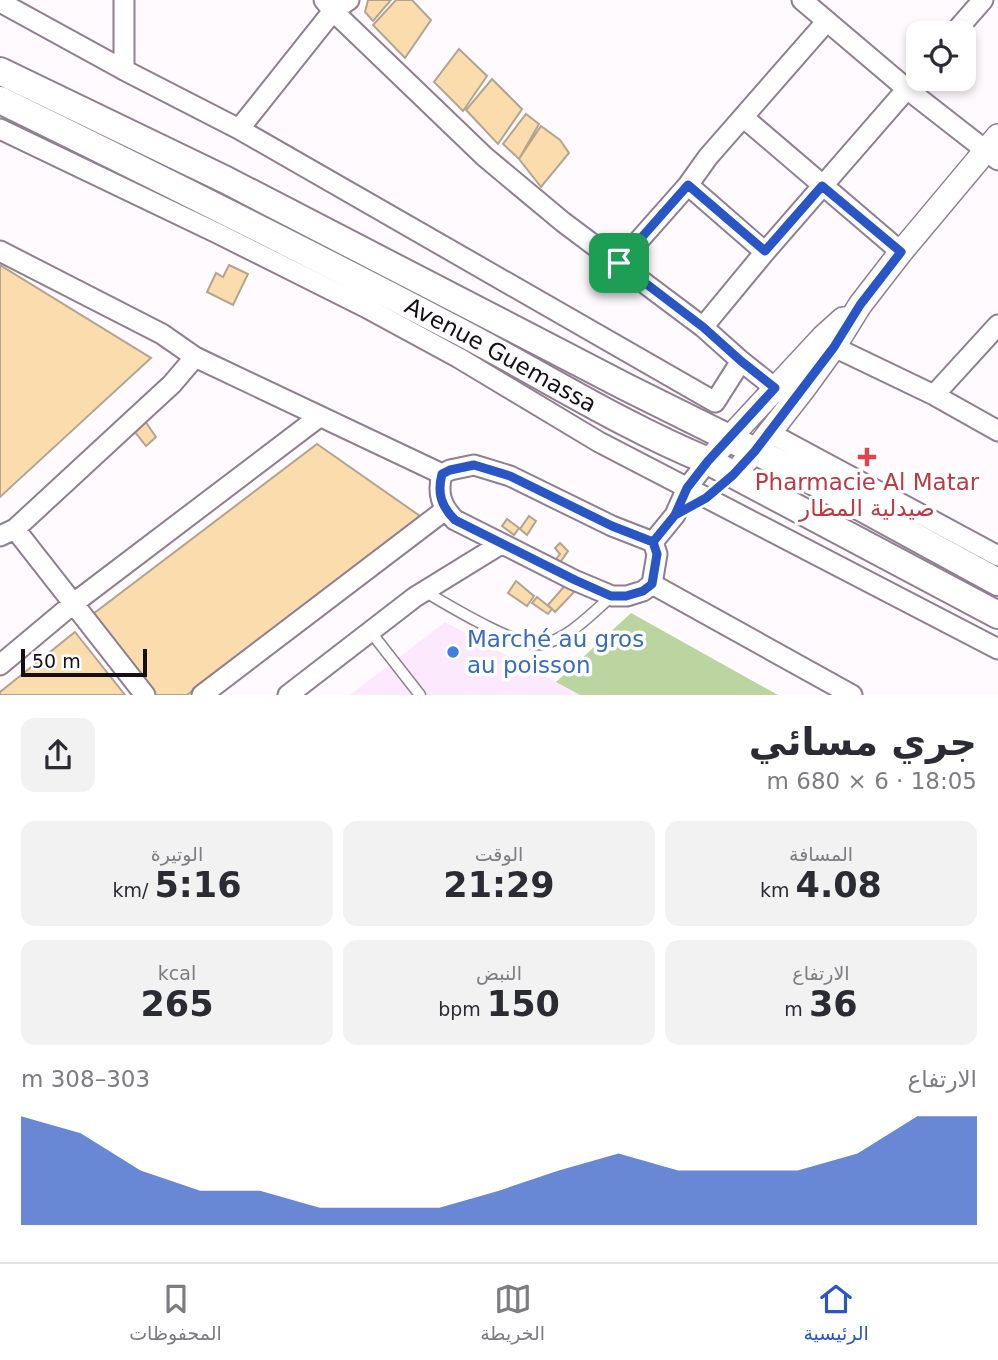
<!DOCTYPE html>
<html lang="ar">
<meta charset="utf-8">
<style>
body{margin:0;font-family:"DejaVu Sans",Vazirmatn,sans-serif;background:#f2f2f3;color:#2b2b33;direction:rtl;height:100vh;display:flex;flex-direction:column;font-size:26px;white-space:nowrap}
*{box-sizing:border-box;margin:0}
p{font-size:23px;color:#7c7c81}
.icon{flex:none;width:38px;height:38px;fill:none;stroke:currentColor;stroke-width:2;stroke-linecap:round;stroke-linejoin:round}
.map{position:relative;height:695px;overflow:hidden;direction:ltr}
.drawer{display:flex;flex-direction:column;background:#fff;flex:1}
.drawer>*{flex:none}
.buttons{position:absolute;left:906px;top:21px;display:grid;gap:14px}
.buttons a{display:grid;place-items:center;width:70px;height:70px;border-radius:14px;background:#fff;box-shadow:0 4px 10px #0003;font-size:35px}
.scale{position:absolute;left:21px;bottom:18px;width:126px;box-sizing:border-box;padding-left:7px;border:4px solid #150f15;border-top:0;font-size:19px;line-height:24px;white-space:nowrap;color:#150f15;-webkit-text-stroke:5px #fff;paint-order:stroke}
.pin{position:absolute;display:grid;place-items:center;width:60px;height:60px;color:#fff;margin:-30px;border-radius:14px;box-shadow:0 4px 10px #0006}
.round{display:grid;place-items:center;flex:none;width:74px;height:74px;border-radius:14px;background:#f2f2f3}
.overview{display:flex;align-items:center;justify-content:space-between;height:119px;padding:0 21px}
h1{font-size:38px;font-weight:700;line-height:52px}
.figures{display:grid;grid-template-columns:repeat(3,1fr);gap:10px;height:119px;padding:7px 21px}
.figures div{display:grid;align-content:center;border-radius:14px;background:#f2f2f3;text-align:center}
.figures b{font-size:35px;font-weight:700}
.figures small{font-size:19px;font-weight:400}
.figures p{font-size:19px}
.chart{height:196px;padding:14px 21px}
.chart p{display:flex;justify-content:space-between}
.chart svg{width:100%;height:126px;margin-top:7px;fill:#2956c4;opacity:.7}
.tab-bar{display:flex;justify-content:space-around;align-items:center;height:98px;border-top:2px solid #e1e1e2;background:#fff;font-size:19px;color:#7c7c81}
.tab-bar a{display:grid;justify-items:center;gap:4px}
.tab-bar .on{color:#2956c4}
.map>svg:first-child{display:block}
.built{fill:#fce9fd}
.green{fill:#bbd4a0}
.building{fill:#fbdcad;stroke:#b2a491;stroke-width:2}
.lines{fill:none;stroke-linecap:round;stroke-linejoin:round}
.service-casing{stroke:#8f7f90;stroke-width:13}
.minor-casing{stroke:#8f7f90;stroke-width:23}
.tertiary-casing{stroke:#8f7f90;stroke-width:26}
.secondary-casing{stroke:#8f7f90;stroke-width:30}
.service{stroke:#fff;stroke-width:10}
.minor{stroke:#fff;stroke-width:19}
.tertiary{stroke:#fff;stroke-width:23}
.secondary{stroke:#fff;stroke-width:26}
.route-casing{stroke:#fff;stroke-width:14}
.route{stroke:#2956c4;stroke-width:9}
.health-dot{fill:#e0444e;stroke:#fff;stroke-width:2.5}
.shop-dot{fill:#3f7fe0;stroke:#fff;stroke-width:2.5}
.labels{text-anchor:middle;stroke-width:7;stroke-linejoin:round;paint-order:stroke}
.street-label{font-size:23px;fill:#150f15;stroke:#fff}
.health-label{font-size:23px;fill:#be3a42;stroke:#fff}
.shop-label{font-size:23px;fill:#366cbe;stroke:#fff;text-anchor:start}
</style>
<div class="map">
<svg width="998" height="695" viewBox="0 0 998 695">
<rect width="100%" height="100%" fill="#fefafe"/>
<!-- built -->
<path class="built" d="M445,622L580,695H350Z"/>
<!-- green -->
<path class="green" d="M631,613L778,695H580L556,682Z"/>
<!-- building -->
<path class="building" d="M368,0H391L373,21L365,12Z
M396,0H412L431,20L405,58L373,25Z
M459,49L487,76L463,111L434,82Z
M492,79L522,109L498,144L466,110Z
M526,114L539,124L519,159L503,144Z
M541,126L560,140L569,153L541,187L519,159Z
M0,265L151,358L0,497Z
M229,265L248,274L233,305L207,292L216,273L223,277Z
M143,418L156,437L146,446L131,427Z
M317,444L420,516L187,695H155L93,614Z
M529,516L536,521L527,535L520,529Z
M507,519L519,528L514,535L502,526Z
M560,543L568,551L559,564L556,559L560,554L555,548Z
M516,581L534,596L527,606L508,593Z
M568,582L576,590L555,612L548,605Z
M537,597L552,609L548,614L532,603Z
M75,632L125,695H0V692Z"/>
<g class="lines">
<defs>
<path id="service" d="M424,591C448,605 516,647 541,644C567,641 593,612 612,596
M370,631L420,695"/>
<path id="minor" d="M324,0L333,11L485,157L563,222L703,327L741,361L775,388
M802,0L907,89L998,160
M0,2L124,70L239,129L715,402L741,361
M954,33L983,0
M124,70V0
M743,117L901,252
M0,129L219,234L365,307L459,358L599,442L998,649
M239,129L333,11L349,0
M688,185L765,252
M0,251L162,334L195,357L172,384L15,529L0,536
M619,263L688,185L708,157L827,21
M703,327L765,252L919,75
M834,347L934,395L998,431
M195,357L442,474
M934,395L998,325
M768,432L998,556
M474,465L510,476L612,526L653,542L657,554L652,584L643,591L627,596H612L574,580L455,520C441,506 437,493 442,474L450,470Z
M15,529L145,695
M653,542L675,515L687,488L708,461
M652,584L852,695
M0,665L74,603L319,417
M202,695L445,510
M288,695L415,597L501,544"/>
<path id="tertiary" d="M708,461L823,337L843,319
M733,475L755,451L802,391L834,347L860,305L901,252L998,136"/>
<g id="secondary">
<path d="M0,71L226,180L626,387L789,468L998,582"/>
<path id="s1" d="M0,100C149,173 298,247 445,324C533,369 616,423 708,461L998,615"/>
</g>
</defs>
<!-- service casing -->
<use href="#service" class="service-casing"/>
<!-- minor casing -->
<use href="#minor" class="minor-casing"/>
<!-- tertiary casing -->
<use href="#tertiary" class="tertiary-casing"/>
<!-- secondary casing -->
<use href="#secondary" class="secondary-casing"/>
<!-- service -->
<use href="#service" class="service"/>
<!-- minor -->
<use href="#minor" class="minor"/>
<!-- tertiary -->
<use href="#tertiary" class="tertiary"/>
<!-- secondary -->
<use href="#secondary" class="secondary"/>
</g>
<g class="lines">
<defs>
<path id="route" d="M619,263L703,327L741,361L775,388L708,461L687,488L675,515L653,542L612,526L510,476L474,465L450,470L442,474C437,493 441,506 455,520L575,580L611,596H626L643,591L652,584L657,554L653,542L675,515L706,498L733,475L755,451L834,347L860,305L901,252L822,186L765,251L688,185L619,263"/>
</defs>
<!-- route casing -->
<use href="#route" class="route-casing"/>
<!-- route -->
<use href="#route" class="route"/>
</g>
<!-- markers -->
<path class="health-dot" d="M863.5 446.5h7v7h7v7h-7v7h-7v-7h-7v-7h7z"/>
<circle class="shop-dot" cx="453" cy="652" r="7"/>
<g class="labels">
<!-- street labels -->
<g class="street-label">
<text dy="8" stroke="none"><textPath href="#s1" startOffset="562">Avenue Guemassa</textPath></text>
</g>
<!-- health labels -->
<g class="health-label">
<text x="867" y="490">Pharmacie Al Matar<tspan x="867" dy="26">صيدلية المطار</tspan></text>
</g>
<!-- shop labels -->
<g class="shop-label">
<text x="467" y="647">Marché au gros<tspan x="467" dy="26">au poisson</tspan></text>
</g>
</g>
</svg>
<div class="buttons">
<a><svg class="icon" aria-label="locate" viewBox="0 0 24 24"><circle cx="12" cy="12" r="6"/><path d="M12 2v4M12 18v4M2 12h4M18 12h4"/></svg></a>
</div>
<div class="scale">50 m</div>
<div class="pin" style="left:619px;top:263px;background:#1e9e55"><svg class="icon" aria-label="arrive" viewBox="0 0 24 24"><path d="M6 21V4h12l-3 4 3 4H6"/></svg></div>
</div>
<section class="drawer">
<div class="overview"><div><h1>جري مسائي</h1><p>18:05 · 6 × 680 m</p></div><a class="round"><svg class="icon" aria-label="share" viewBox="0 0 24 24"><path d="M12 15V3M7 8l5-5 5 5M5 13v7h14v-7"/></svg></a></div>
<div class="figures">
<div><p>المسافة</p><b>4.08<small> km</small></b></div>
<div><p>الوقت</p><b>21:29</b></div>
<div><p>الوتيرة</p><b>5:16<small> /km</small></b></div>
</div>
<div class="figures">
<div><p>الارتفاع</p><b>36<small> m</small></b></div>
<div><p>النبض</p><b>150<small> bpm</small></b></div>
<div><p>kcal</p><b>265</b></div>
</div>
<div class="chart"><p><span>الارتفاع</span>303–308 m</p>
<svg viewBox="0 0 160 44" preserveAspectRatio="none"><path d="M0 44V6L10 12L20 25L30 32L40 32L50 38L60 38L70 38L80 32L90 25L100 19L110 25L120 25L130 25L140 19L150 6L160 6V44z"/></svg>
</div>
</section>
<nav class="tab-bar">
<a class="on"><svg class="icon" aria-label="home" viewBox="0 0 24 24"><path d="M3 11l9-7 9 7M6 9v11h12V9"/></svg>الرئيسية</a>
<a><svg class="icon" aria-label="map" viewBox="0 0 24 24"><path d="M3 6l6-2 6 2 6-2v14l-6 2-6-2-6 2zM9 4v14M15 6v14"/></svg>الخريطة</a>
<a><svg class="icon" aria-label="saved" viewBox="0 0 24 24"><path d="M7 4h10v16l-5-4-5 4z"/></svg>المحفوظات</a>
</nav>
